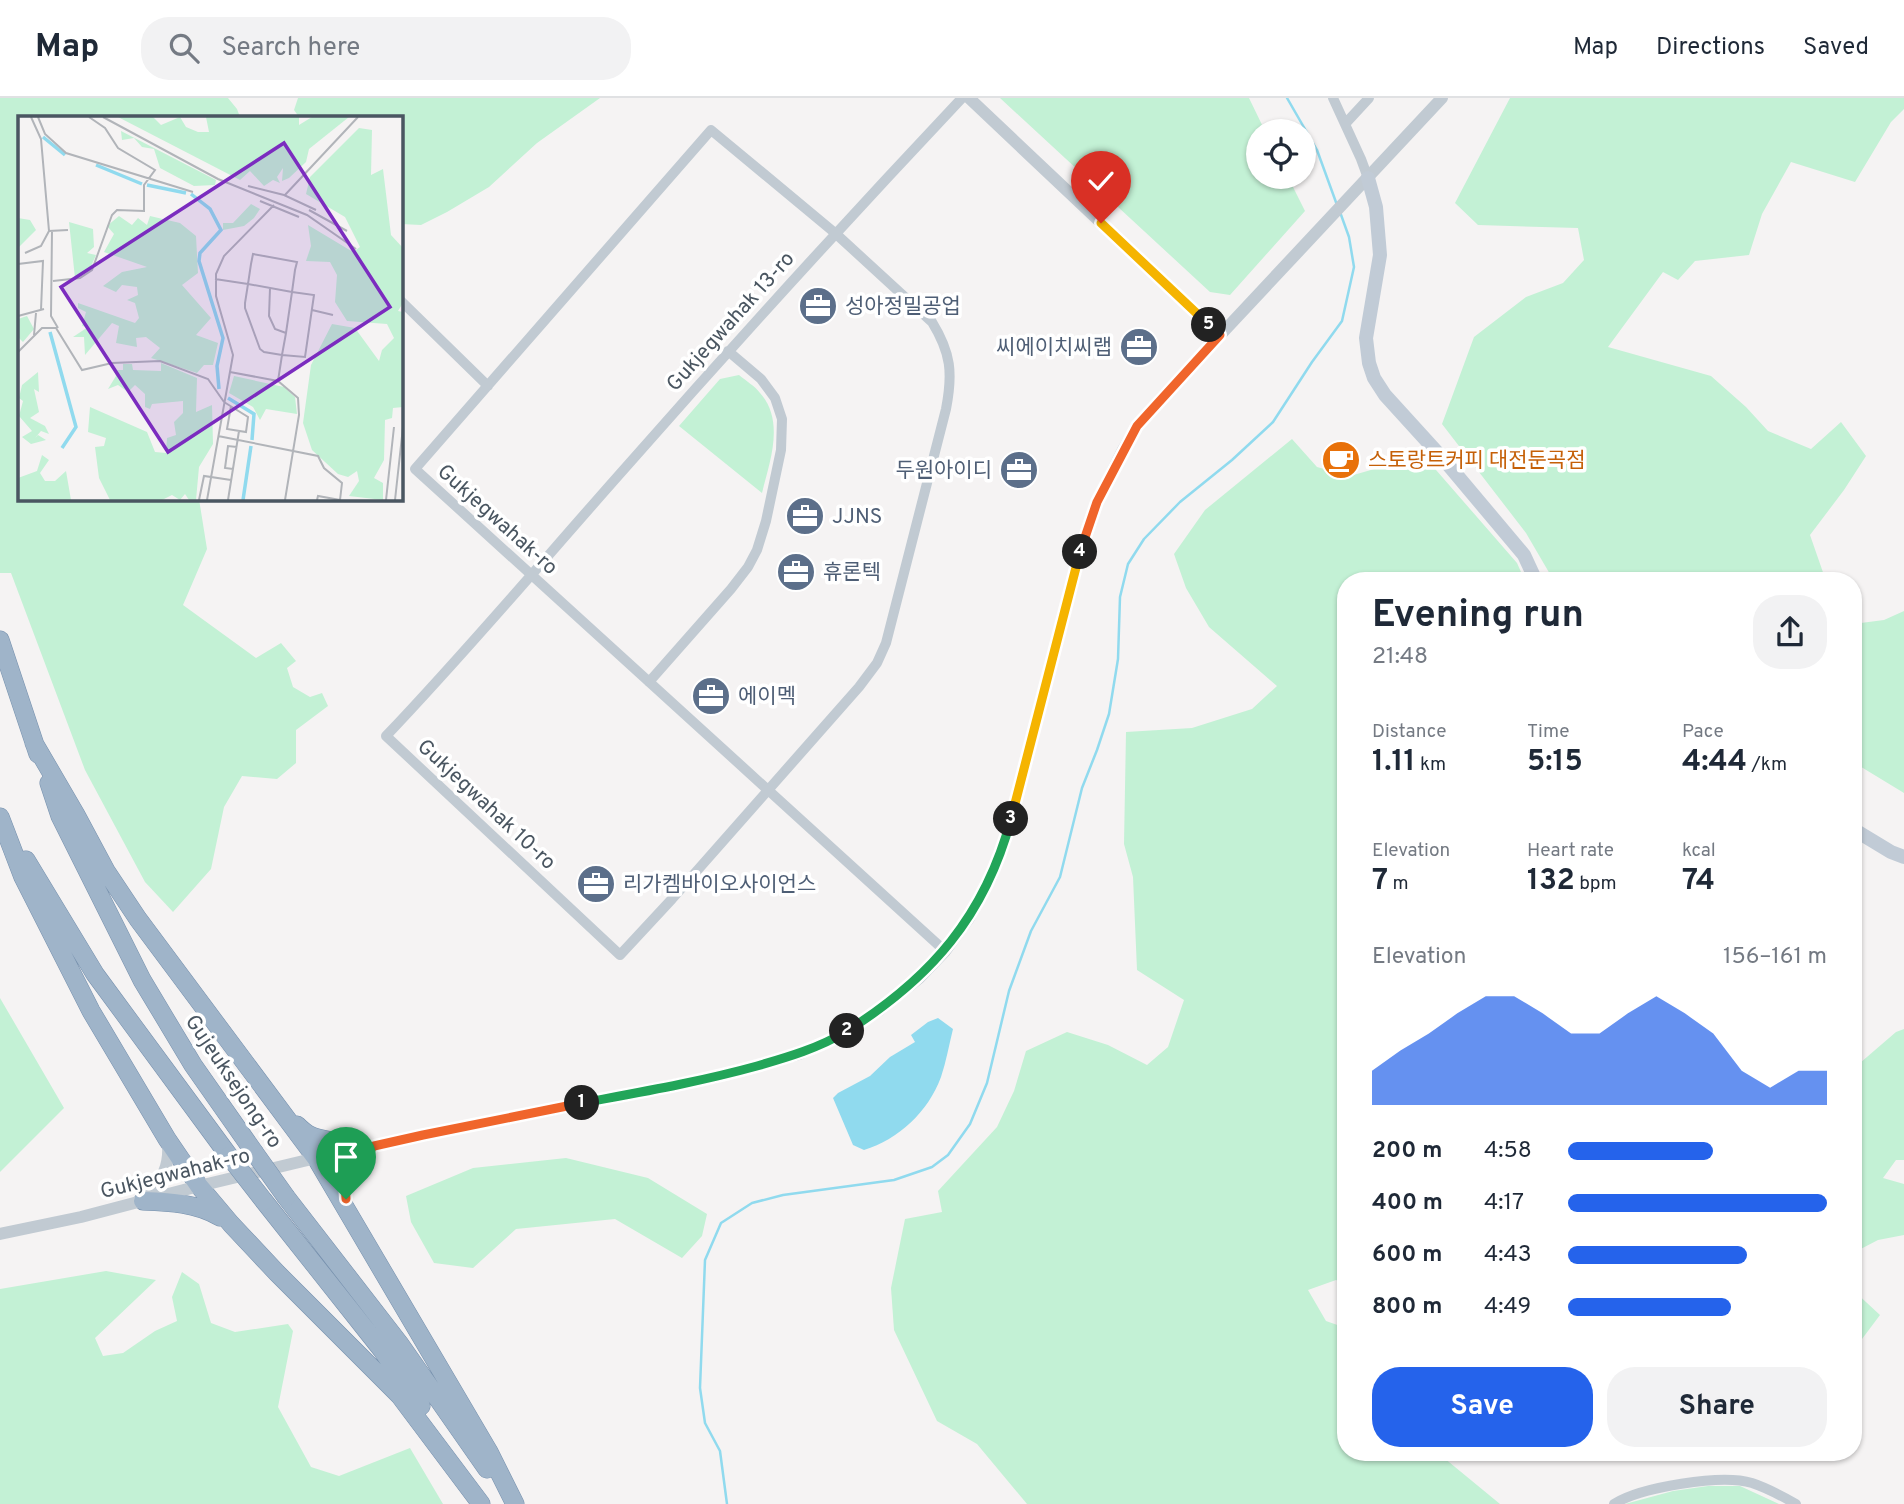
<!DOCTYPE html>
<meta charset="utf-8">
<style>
body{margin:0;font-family:Overpass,"Noto Sans KR",sans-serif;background:#f2f2f3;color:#1f2937;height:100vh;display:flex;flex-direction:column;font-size:26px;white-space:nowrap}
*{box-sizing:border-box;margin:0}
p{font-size:23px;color:#747a83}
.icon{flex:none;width:38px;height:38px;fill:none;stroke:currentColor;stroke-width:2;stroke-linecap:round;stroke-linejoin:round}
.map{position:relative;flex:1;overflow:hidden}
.sheet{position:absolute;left:1337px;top:474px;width:525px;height:889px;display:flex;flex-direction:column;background:#fff;border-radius:28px;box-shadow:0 2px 5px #0004}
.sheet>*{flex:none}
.buttons{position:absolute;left:1246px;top:21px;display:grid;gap:14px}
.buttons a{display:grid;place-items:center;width:70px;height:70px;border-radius:50%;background:#fff;box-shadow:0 2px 5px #0004;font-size:35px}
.pin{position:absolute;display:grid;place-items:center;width:60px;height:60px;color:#fff;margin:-72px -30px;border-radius:50% 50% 50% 0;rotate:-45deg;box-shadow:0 0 7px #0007}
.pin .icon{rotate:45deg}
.km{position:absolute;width:35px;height:35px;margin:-18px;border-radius:50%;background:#222;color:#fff;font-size:19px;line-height:35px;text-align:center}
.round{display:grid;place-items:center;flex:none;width:74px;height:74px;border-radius:28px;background:#f2f2f3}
.overview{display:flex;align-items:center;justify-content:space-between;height:119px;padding:0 35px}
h1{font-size:38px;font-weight:700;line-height:52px}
.stats{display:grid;grid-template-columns:repeat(3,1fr);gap:10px;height:119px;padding:7px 35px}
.stats div{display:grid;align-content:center}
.stats b{font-size:30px;font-weight:700}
.stats small{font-size:19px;font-weight:400}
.stats p{font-size:19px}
.chart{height:196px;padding:14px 35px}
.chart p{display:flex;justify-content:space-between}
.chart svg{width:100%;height:126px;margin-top:7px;fill:#2563eb;opacity:.7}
.primary-button{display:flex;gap:14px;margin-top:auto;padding:14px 35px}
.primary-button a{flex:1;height:80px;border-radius:28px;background:#2563eb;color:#fff;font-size:28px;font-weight:700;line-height:80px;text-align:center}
.primary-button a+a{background:#f2f2f3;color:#1f2937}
ul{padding:0 35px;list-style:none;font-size:23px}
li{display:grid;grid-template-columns:112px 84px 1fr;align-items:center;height:52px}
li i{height:18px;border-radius:9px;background:#2563eb}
header{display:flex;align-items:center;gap:42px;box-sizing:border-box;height:98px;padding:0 35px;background:#fff;border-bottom:2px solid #e0e1e3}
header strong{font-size:33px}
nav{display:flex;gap:38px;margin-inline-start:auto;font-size:24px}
.search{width:490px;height:63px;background:#f2f2f3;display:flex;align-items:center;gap:18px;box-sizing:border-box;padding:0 24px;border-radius:28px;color:#747a83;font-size:26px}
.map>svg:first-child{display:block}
.green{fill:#c3f1d5}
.water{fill:#90daee}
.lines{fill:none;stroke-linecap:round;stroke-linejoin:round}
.stream{stroke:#90daee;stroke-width:2.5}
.trunk-casing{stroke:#7690ad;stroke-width:19}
.minor{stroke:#c1cad2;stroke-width:10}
.tertiary{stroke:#c1cad2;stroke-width:12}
.secondary{stroke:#c1cbd6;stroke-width:14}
.trunk{stroke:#9fb4c9;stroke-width:18}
.trunk-bridge-casing{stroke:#7690ad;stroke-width:19;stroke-linecap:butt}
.trunk-bridge{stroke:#9fb4c9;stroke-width:18}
.split-1-casing{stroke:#fff;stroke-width:14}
.split-2-casing{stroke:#fff;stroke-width:14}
.split-3-casing{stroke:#fff;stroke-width:14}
.split-4-casing{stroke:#fff;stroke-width:14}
.split-5-casing{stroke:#fff;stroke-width:14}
.split-6-casing{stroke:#fff;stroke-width:14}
.split-1{stroke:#f0652b;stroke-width:9}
.split-2{stroke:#22a559;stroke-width:9}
.split-3{stroke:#22a559;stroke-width:9}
.split-4{stroke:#f5b400;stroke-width:9}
.split-5{stroke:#f0652b;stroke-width:9}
.split-6{stroke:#f5b400;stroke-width:9}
.labels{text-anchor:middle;stroke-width:7;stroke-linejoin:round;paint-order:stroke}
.service-label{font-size:21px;fill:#4e5e75;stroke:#fff;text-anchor:start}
.street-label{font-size:21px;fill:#4a5661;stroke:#fff}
.food-label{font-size:21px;fill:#c56008;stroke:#fff;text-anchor:start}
.inset-river{fill:none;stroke:#90daee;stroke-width:3.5}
.inset-road{fill:none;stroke:#b1b4b9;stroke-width:2}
.view{fill:#7b2cbf;fill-opacity:0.15;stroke:#7b2cbf;stroke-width:3.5}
.inset-edge{fill:none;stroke:#4a5661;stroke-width:3.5}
</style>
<header>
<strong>Map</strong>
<div class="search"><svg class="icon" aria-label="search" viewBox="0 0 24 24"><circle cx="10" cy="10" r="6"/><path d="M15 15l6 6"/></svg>Search here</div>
<nav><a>Map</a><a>Directions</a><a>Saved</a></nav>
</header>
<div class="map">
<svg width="1904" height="1406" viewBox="0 0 1904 1406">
<rect width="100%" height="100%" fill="#f5f3f3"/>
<!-- green -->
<path class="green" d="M0,0H228L237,11L240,19H19V401H199L207,451L183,507L256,560L281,545L296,563L287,570L293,589L310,599L322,595L328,608L296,632V665L277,681L242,678L224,709L211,771L173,814L145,784L85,672L11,475H0Z
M298,0H600L537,45L489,89L447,114L421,127L401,126V19H299L294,12Z
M1000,0H1249L1265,33H1258V79H1288L1305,113L1230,197L1210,194Z
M1510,0H1904V11L1891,24L1855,84L1791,64L1762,116L1749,157L1695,163L1678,182L1663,174L1608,249L1711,278L1746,309L1768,333L1811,351L1841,324L1866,358L1844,392L1810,437L1826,483H1554L1526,435L1442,326L1474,239L1526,199L1563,185L1584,162L1578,130L1478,127L1455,105Z
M739,277C746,283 755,288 760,295C785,323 770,363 762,395L679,328L720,281Z
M1292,341L1317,369L1350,378L1423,357L1517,465L1525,483H1346V1187L1336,1182L1308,1192L1326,1223L1346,1230V1354L1438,1355L1500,1406H1027L977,1346L937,1323L894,1232L891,1190L905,1121L942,1114L938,1093L997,1029L1014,993L1026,953L1067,934L1108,947L1147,967L1168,949L1184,902L1137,872L1133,779L1124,746L1126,634L1192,630L1252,611L1277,588L1209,529L1186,490L1174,456L1205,412Z
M1904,513V695L1853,664V526L1884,522Z
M0,900L64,1010L0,1074Z
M1904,931V1062H1896L1883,1080L1904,1086V1137L1878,1142L1853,1155V971L1896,934Z
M566,1060L648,1080L707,1116L702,1138L682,1160L615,1121L516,1131L473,1170L434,1165L411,1124L406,1098L473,1070Z
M106,1173L156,1182L95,1240L103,1258L123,1255L155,1233L177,1223L172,1199L182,1174L199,1186L211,1225L235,1234L288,1226L293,1233L278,1309L311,1369L339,1378L410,1350L443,1406H0V1191Z
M1853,1192L1880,1217L1859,1245L1853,1243Z
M1708,1388H1740L1779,1406H1625L1673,1393Z"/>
<!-- water -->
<path class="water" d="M938,920L953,931C949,947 946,964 941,979C928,1014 899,1041 864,1052L853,1047L833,1000L838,995L870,978L890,959L915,944L911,937L928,924Z"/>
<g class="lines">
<!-- stream -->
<path class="stream" d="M1287,0L1317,52L1337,107
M727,1406L720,1353L705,1325L700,1290L705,1162L721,1125L752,1105L783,1097L894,1082L932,1069L948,1057L970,1026L987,985L1009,893L1031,833L1060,779L1082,690L1097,652L1109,616L1118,561L1120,499L1128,466L1144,441L1180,404L1232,362L1273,324L1312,264L1342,223L1354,169L1349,139L1340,114"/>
<defs>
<path id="trunk" d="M0,542L38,656
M34,645L76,717L106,773L138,821L316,1060L489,1354L515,1406
M49,685L60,718L142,882L193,967L254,1054
M0,719L23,779L91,913L167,1041L199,1088L231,1126L277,1175L400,1298L481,1406
M26,762L95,876L229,1058
M297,1027C312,1042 317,1039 335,1044C342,1046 350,1049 357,1052
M286,1099L399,1245L487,1371
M143,1103C170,1104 196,1105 220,1119
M264,1103L382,1252L421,1308"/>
</defs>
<!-- trunk casing -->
<use href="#trunk" class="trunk-casing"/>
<!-- minor -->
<path class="minor" d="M1333,0L1361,61L1368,80
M1345,26L1369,0
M401,203L488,288
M649,584L731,491L748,469L757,452L766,423L781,352L782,321L775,300L761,281L728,253
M945,853C768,692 591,532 415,371L711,32L835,135L932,224C951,255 953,275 946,311L886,545L877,565L859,589L672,801L620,857L386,638C469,551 546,459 626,369C736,244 848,121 962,0
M1614,1406C1641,1389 1721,1376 1752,1385C1767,1390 1782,1398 1796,1406"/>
<!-- tertiary -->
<path class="tertiary" d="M969,0L1220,237
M143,1103C160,1082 170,1073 168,1045
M347,1107C339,1075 355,1070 374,1049
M0,1136L81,1119L199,1088L316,1060L423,1037L716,979L799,956L836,940L878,913L919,880L945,853L969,820L991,779L1004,746L1083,445L1097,404L1123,352L1137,328L1166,295L1442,0"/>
<!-- secondary -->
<path class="secondary" d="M1368,80L1376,109L1380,157L1366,240L1369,265L1374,280L1385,297L1445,363L1524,457L1536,483
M1853,731L1891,754L1904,759"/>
<!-- trunk -->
<use href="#trunk" class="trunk"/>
<defs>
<path id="trunk-bridge" d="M254,1054L286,1099
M229,1058L264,1103"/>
</defs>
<!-- trunk-bridge casing -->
<use href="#trunk-bridge" class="trunk-bridge-casing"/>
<!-- trunk-bridge -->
<use href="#trunk-bridge" class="trunk-bridge"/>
</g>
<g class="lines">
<defs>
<path id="split-1" d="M346,1101L345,1084L352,1071L374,1048L423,1037L582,1005"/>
<path id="split-2" d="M582,1005C641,994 699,984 757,968C788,959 819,950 847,933"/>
<path id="split-3" d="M847,933C931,880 985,818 1011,721"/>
<path id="split-4" d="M1011,721L1080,454"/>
<path id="split-5" d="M1080,454L1097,404L1137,328L1220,237L1209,227"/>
<path id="split-6" d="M1101,125L1209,227"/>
</defs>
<!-- split-1 casing -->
<use href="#split-1" class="split-1-casing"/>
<!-- split-2 casing -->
<use href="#split-2" class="split-2-casing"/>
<!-- split-3 casing -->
<use href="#split-3" class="split-3-casing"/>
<!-- split-4 casing -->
<use href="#split-4" class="split-4-casing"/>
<!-- split-5 casing -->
<use href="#split-5" class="split-5-casing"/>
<!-- split-6 casing -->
<use href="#split-6" class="split-6-casing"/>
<!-- split-1 -->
<use href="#split-1" class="split-1"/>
<!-- split-2 -->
<use href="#split-2" class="split-2"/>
<!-- split-3 -->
<use href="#split-3" class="split-3"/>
<!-- split-4 -->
<use href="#split-4" class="split-4"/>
<!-- split-5 -->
<use href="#split-5" class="split-5"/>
<!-- split-6 -->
<use href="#split-6" class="split-6"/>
</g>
<!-- icons -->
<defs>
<symbol id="office-disc" viewBox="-11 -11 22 22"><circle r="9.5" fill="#5c6f8a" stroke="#fff"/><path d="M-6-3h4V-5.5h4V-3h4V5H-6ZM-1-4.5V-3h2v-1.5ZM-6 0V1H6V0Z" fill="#fff"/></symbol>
<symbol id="cafe-disc" viewBox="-11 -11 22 22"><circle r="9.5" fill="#e8710a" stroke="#fff"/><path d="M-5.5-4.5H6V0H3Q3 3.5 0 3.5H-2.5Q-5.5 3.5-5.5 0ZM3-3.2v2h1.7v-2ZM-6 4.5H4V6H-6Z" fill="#fff"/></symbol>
</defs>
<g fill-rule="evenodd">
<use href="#office-disc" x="796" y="186" width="44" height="44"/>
<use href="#office-disc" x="1117" y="227" width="44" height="44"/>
<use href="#cafe-disc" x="1319" y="340" width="44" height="44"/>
<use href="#office-disc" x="997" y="350" width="44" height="44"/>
<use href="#office-disc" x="783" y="396" width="44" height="44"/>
<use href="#office-disc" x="774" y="452" width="44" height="44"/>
<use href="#office-disc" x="689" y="576" width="44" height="44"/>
<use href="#office-disc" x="574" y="764" width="44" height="44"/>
</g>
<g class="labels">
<!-- service labels -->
<g class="service-label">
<text x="845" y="215">성아정밀공업</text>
<text x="1112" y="256" text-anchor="end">씨에이치씨랩</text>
<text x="992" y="379" text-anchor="end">두원아이디</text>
<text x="832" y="425">JJNS</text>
<text x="823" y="481">휴론텍</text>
<text x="738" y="605">에이멕</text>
<text x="623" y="793">리가켐바이오사이언스</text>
</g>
<!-- street labels -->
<g class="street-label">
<text transform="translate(730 223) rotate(-48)" y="7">Gukjegwahak 13-ro</text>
<text transform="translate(498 421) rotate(42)" y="7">Gukjegwahak-ro</text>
<text transform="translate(487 706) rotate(43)" y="7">Gukjegwahak 10-ro</text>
<text transform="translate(234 983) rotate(56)" y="7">Gujeuksejong-ro</text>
<text transform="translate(175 1075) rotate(-14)" y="7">Gukjegwahak-ro</text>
</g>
<!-- food labels -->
<g class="food-label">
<text x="1368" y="369">스토랑트커피 대전둔곡점</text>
</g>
</g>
<!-- overview -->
<g transform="translate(18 18)">
<rect width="385" height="385" fill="#f5f3f3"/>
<path d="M100,1H135L143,9L162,1L168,11L180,16H191L188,1H281V9L294,1H331L291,33L288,46L271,62L264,65L265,52L259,61L262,67L255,64L246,70L232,55L222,64ZM341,12L354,14L353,59L365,53L373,119L385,132V187L380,195L385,196V291L375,292L374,302L367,304L366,344L356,362L365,367V384L331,380L341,365L339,355L330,361L320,358L294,334L285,307L293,249L314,208L337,212L361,245L364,234L376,222L369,208L329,205L317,186L319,159L312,146L288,145L293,130L290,109L335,136L342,131L327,101L288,78L292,61ZM103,15L198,64L197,69L176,70L142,52L136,33L124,31L116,22L104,24ZM233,88L242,93L236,102L226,110L205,114V107H215ZM101,100L114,109L120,102L129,109L132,100L162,107L178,120L180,157L164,169L193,202L178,219L200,227L195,249H186L179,257L133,242L142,232L128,221L118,222L119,231L98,227L101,210L94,207L67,239L66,221H55L70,211L64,210L68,196L60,192V187L117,207L121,202L117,187L109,184L120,179L119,171L104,169L98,176L85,170L104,156L129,151L86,136L96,118L89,110ZM0,102L12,104L18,114L0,132ZM51,106L75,113L76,131L69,137L78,139L71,155L57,162ZM9,200L16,213L5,226L0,221V203ZM143,247L179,262L178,296L194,289L195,328L181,351L178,384H171L167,378L162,384L154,379L144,384H92L81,362L77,331L86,330L88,322L70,316L72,291L129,316L137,336L148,337L149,322L158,319L156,306L165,297V285L134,288L132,293L127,291V278L117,269L110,276L100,269L90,273L98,260L96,254H105V248H114L115,254L143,255ZM20,256L21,276L16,273L21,296L12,302L27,310L31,318L23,315L17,322L20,319L28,324L13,328L4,321L14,315L1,300L5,285L1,282L4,269ZM216,260L266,271L277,281L279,298L248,293L242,304L235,291L211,277ZM24,339L31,344L22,357L27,365H37L48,355L53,384H0V362L19,355Z" fill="#c3f1d5"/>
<path class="inset-river" d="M25,21L47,39M78,49L124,68M129,69L168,77M173,78L192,93L203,114L182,137L181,145L205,222L199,250L201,273M32,216L58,311L44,332M210,282L236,298L234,324M225,384L233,330"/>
<path class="inset-road" d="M13,1L23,23L31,115M20,1L27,18L48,37L175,76M85,1L200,63L289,99L338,133M230,70L266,79L298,94M266,80L340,1M242,85L281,101M291,94L329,115M34,115L33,200L40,212M7,137L23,130L31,115L50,114M0,148L25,145L23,194M197,163L230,168L274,176L296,179L287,241L264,239L246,236L242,233L227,192V187L230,168L233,148L235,138L279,146L277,154L274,176L268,217L264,239L260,265M35,165L62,162L74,154L94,99L99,94L126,95V69L137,54L100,32L87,12L71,1M252,172L251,200L257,213L268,217M294,194L315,199M0,200L26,193M16,219L18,197M0,236L24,212H38L64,254L94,247L142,245L190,263L206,286M212,256L260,265L280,282L281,299L267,384M206,286L230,301L228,316L209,313L213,290M200,320L300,340L306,352L324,367L322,384M215,353L207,352L210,330L219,331M181,384L186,360L213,364M189,384L215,239L198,180V158L206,140L256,89M210,384L221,315M299,384L300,380L322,384M368,384L376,311M377,384L385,311"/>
<path class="view" d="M266,27L372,191L150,336L43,171Z"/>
<rect width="385" height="385" class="inset-edge"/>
</g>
</svg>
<div class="buttons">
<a><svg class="icon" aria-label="locate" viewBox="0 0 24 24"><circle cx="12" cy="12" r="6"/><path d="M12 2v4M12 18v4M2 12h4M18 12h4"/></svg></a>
</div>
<div class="pin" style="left:346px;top:1101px;background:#1e9e55"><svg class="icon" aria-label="arrive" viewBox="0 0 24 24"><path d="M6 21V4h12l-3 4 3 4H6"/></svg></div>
<div class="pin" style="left:1101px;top:125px;background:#d93025"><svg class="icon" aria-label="check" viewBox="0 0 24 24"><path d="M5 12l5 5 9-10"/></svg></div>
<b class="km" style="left:582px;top:1005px">1</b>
<b class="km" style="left:847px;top:933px">2</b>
<b class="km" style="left:1011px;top:721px">3</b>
<b class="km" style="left:1080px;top:454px">4</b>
<b class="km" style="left:1209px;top:227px">5</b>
<section class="sheet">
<div class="overview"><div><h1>Evening run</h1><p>21:48</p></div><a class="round"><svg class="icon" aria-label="share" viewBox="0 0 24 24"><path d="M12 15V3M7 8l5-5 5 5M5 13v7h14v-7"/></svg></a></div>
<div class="stats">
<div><p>Distance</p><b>1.11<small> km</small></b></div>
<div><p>Time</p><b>5:15</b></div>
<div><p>Pace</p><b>4:44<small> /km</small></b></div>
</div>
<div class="stats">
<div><p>Elevation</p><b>7<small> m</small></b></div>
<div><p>Heart rate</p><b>132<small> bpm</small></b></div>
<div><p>kcal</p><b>74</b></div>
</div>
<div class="chart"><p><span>Elevation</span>156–161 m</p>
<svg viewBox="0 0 160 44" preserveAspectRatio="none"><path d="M0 44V32L10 25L20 19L30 12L40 6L50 6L60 12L70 19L80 19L90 12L100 6L110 12L120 19L130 32L140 38L150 32L160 32V44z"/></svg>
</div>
<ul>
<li><b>200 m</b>4:58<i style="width:56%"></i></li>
<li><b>400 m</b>4:17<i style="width:100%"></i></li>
<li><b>600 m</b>4:43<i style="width:69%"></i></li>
<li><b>800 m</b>4:49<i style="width:63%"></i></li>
</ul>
<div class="primary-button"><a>Save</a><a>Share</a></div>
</section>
</div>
